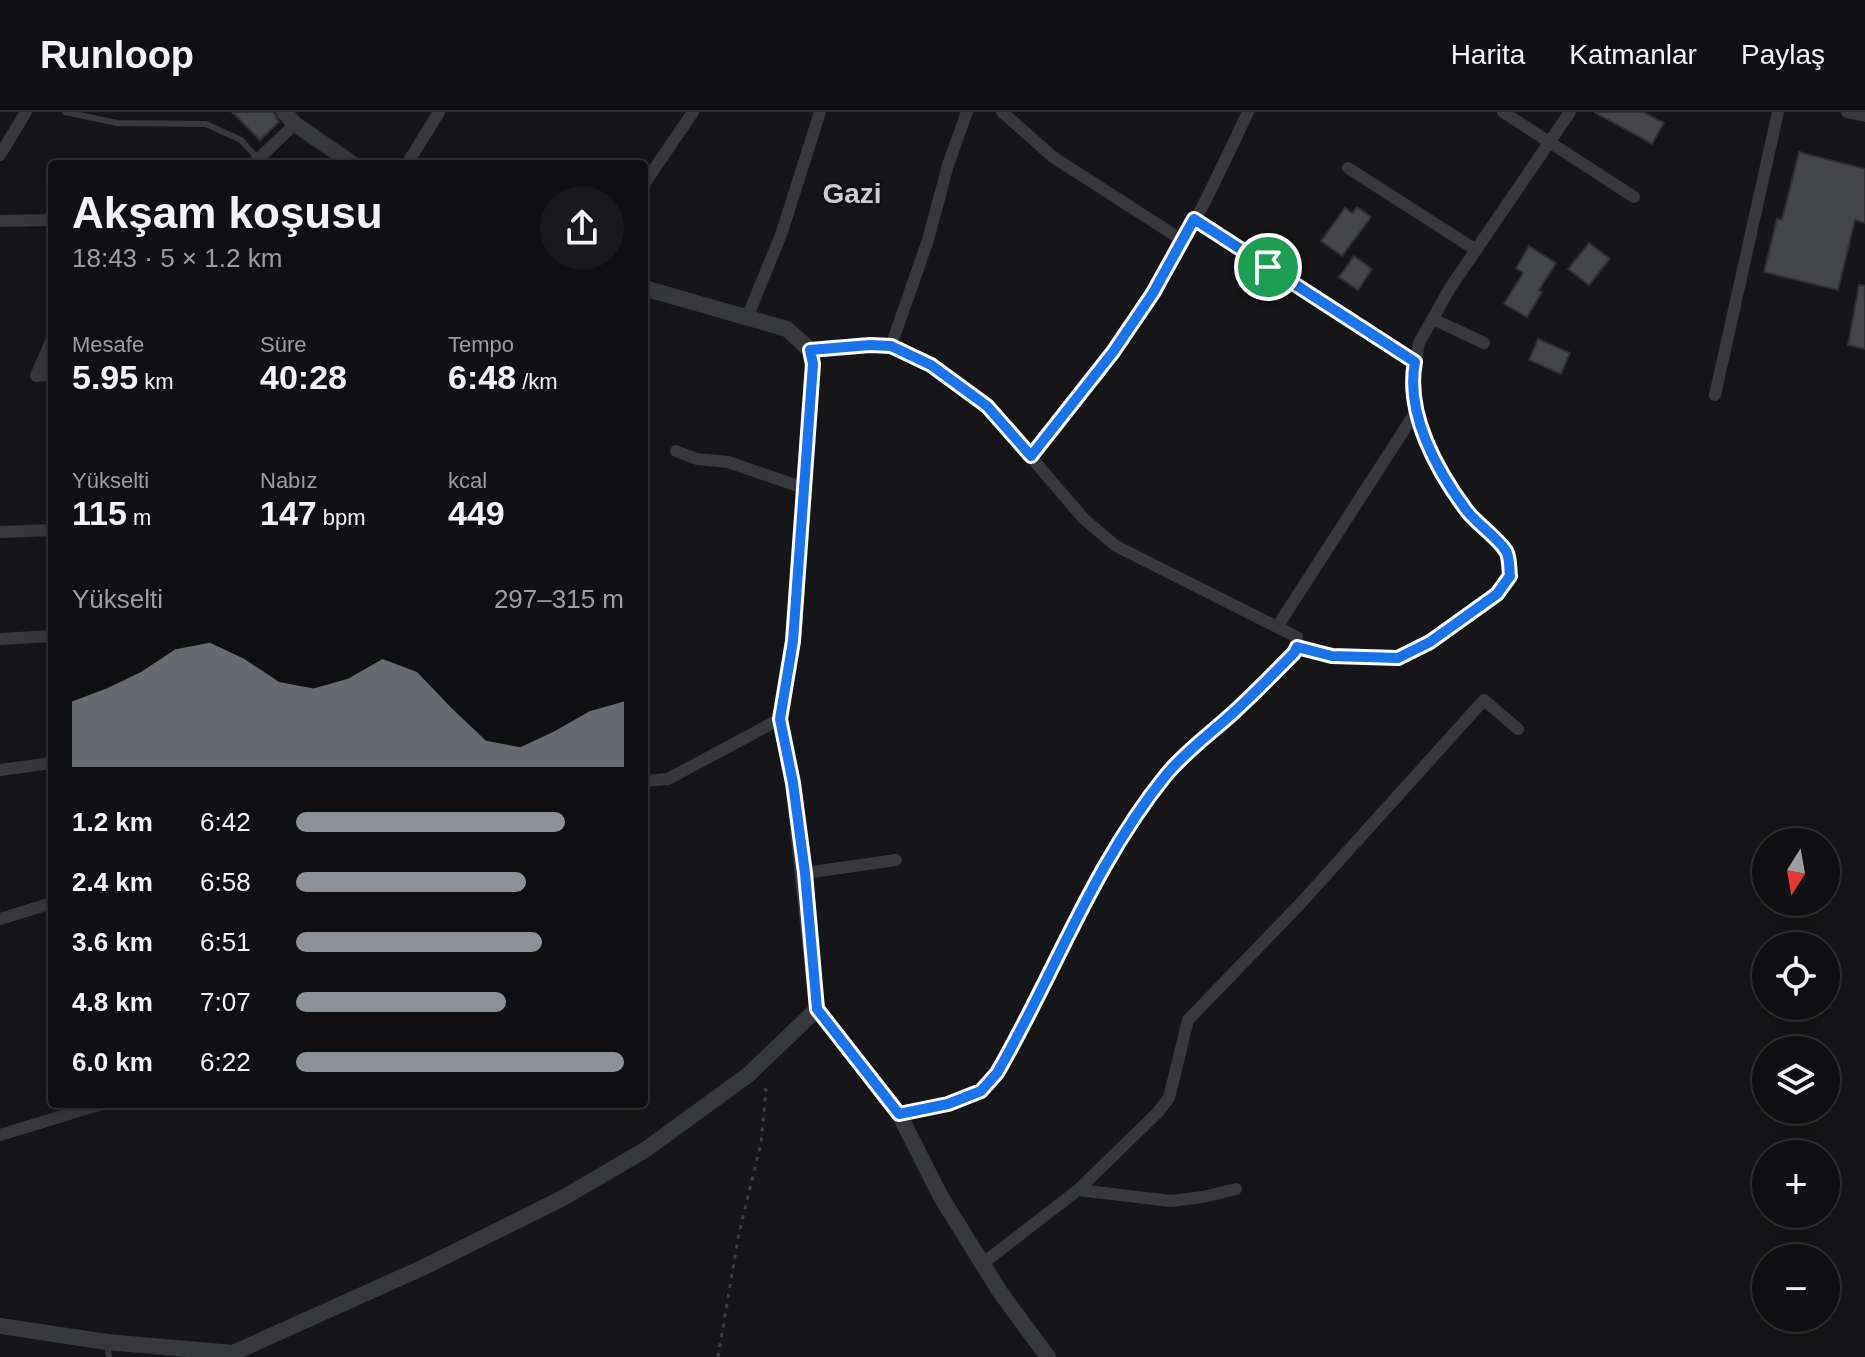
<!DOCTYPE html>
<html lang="tr">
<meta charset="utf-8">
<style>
body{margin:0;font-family:Helvetica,sans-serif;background:#19191b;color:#f1f3f6;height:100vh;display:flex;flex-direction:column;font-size:30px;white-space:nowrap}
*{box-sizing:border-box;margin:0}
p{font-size:26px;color:#9c9d9f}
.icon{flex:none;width:44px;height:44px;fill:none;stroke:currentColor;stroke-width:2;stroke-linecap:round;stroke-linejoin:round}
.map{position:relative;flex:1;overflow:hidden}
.side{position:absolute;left:48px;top:48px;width:600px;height:948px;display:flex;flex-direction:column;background:#101012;border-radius:8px;box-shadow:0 4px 20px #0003,0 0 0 2px #303032}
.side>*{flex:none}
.needle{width:52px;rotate:191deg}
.tools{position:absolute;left:1752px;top:716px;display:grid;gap:16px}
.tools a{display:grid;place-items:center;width:88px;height:88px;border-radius:50%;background:#101012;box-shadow:0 4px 20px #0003,0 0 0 2px #303032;font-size:40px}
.pin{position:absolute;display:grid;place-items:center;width:68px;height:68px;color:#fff;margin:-34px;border:4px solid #fff;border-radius:50%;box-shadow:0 2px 8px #0007}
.round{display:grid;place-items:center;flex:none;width:84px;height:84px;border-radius:42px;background:#19191b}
.head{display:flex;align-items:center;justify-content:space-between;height:136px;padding:0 24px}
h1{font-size:44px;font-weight:800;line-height:60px}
.metrics{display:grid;grid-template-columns:repeat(3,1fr);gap:12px;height:136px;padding:8px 24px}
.metrics div{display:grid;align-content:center}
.metrics b{font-size:34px;font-weight:800}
.metrics small{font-size:22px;font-weight:400}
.metrics p{font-size:22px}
.chart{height:224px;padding:16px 24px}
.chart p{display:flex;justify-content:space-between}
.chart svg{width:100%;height:144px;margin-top:8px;fill:#8c9099;opacity:.7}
ul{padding:0 24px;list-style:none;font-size:26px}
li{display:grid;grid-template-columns:128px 96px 1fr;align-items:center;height:60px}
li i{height:20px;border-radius:10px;background:#8c9099}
header{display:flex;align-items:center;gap:48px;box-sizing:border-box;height:112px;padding:0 40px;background:#101012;border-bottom:2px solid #303032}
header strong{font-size:38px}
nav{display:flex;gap:44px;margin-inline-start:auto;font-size:28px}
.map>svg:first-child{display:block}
.building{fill:#45464a;stroke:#303033;stroke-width:2}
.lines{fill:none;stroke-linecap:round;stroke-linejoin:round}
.path{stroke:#3d3f43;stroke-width:3;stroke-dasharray:4 6;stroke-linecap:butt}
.service{stroke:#37383c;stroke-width:6}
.minor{stroke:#37383c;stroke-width:12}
.tertiary{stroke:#37383c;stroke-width:16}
.route-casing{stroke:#fff;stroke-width:16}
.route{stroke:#1a73e8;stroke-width:10}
.labels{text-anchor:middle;stroke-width:6;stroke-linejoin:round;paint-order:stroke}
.district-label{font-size:28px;font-weight:bold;fill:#caccd3;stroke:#111113}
</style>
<header>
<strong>Runloop</strong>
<nav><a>Harita</a><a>Katmanlar</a><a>Paylaş</a></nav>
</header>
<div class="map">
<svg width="1865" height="1245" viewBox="0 0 1865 1245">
<rect width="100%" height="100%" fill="#161618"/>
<!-- building -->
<path class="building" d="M232,0H273L279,10L260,28Z
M1594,0H1643L1664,11L1652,32Z
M1799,40L1865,57V111L1855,108L1838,178L1764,160L1777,107L1782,108Z
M1357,95L1371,105L1342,144L1321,129L1345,96L1352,101Z
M1589,131L1610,147L1589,173L1568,157Z
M1529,134L1556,151L1539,178L1542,180L1527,205L1504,192L1523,161L1516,156Z
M1354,144L1372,157L1358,178L1339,165Z
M1859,173L1865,174V237L1848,233Z
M1538,227L1570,241L1561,262L1529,248Z"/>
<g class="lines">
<!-- path -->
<path class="path" d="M718,1245L739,1121L761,1031L766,978L760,973"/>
<!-- service -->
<path class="service" d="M65,0L117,11L206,12L241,28L258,47
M107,1230L109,1245"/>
<!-- minor -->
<path class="minor" d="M1002,0L1053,45L1182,128
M1503,0L1634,85
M1847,0L1865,4
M0,43L26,0
M253,52L295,12
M407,52L439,0
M1348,56L1476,138
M644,72L693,0
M1194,107L1415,250
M0,109L52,108
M747,206L782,120L820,0
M1433,207L1484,231
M52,227L36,264L52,262
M891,234L928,128L948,53L967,0
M810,238L870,233L891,234L931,253L987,294L1084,407L1116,434L1297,525L1294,541L1232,602L1195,632L1166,663L1138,701L1113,739L1080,799L997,961L981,979L948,992L899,1002
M1715,283L1778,0
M676,339L697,347L728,350L804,376
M1031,344C1071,290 1116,240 1152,183C1189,126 1219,62 1248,0
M0,420L52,418
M1277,515L1417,298
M0,527L52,524
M1297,535L1332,544L1398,546L1430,530L1497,482L1510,464L1508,441L1469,401L1439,360L1417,298L1413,262L1419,231L1450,176L1570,0
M0,658L52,651
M644,669L668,667L780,607
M805,761L896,748
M0,807L52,791
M0,1023L102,992
M1078,1078L1171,1089L1203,1085L1236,1077
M982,1152L1078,1078L1157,1001L1169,986L1188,908L1300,792L1484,588L1518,617"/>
<!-- tertiary -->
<path class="tertiary" d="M284,0L295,12L353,52
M644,176L787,217L810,238L813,252L793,529L780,607L793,671L817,897L899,1002L941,1085L1000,1180L1048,1245
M0,1214L107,1230L233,1241L422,1156L561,1087L645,1038L748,963L817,897"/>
</g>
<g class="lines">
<defs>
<path id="route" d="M1194,107L1415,250C1405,301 1437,359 1467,399C1478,413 1496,424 1506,439C1510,446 1509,456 1510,464L1497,482L1430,530L1398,546L1332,544L1297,535L1294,541C1274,561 1254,582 1233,601C1210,622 1186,639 1166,663C1093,753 1054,863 997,961L981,979L948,992L899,1002L817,897L805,761L793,671L780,607L793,529L813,252L810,238L870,233L891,234L931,253L987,294L1031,344L1113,240L1153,181Z"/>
</defs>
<!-- route casing -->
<use href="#route" class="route-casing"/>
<!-- route -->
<use href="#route" class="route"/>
</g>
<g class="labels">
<!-- district labels -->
<g class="district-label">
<text x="852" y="91">Gazi</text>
</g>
</g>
</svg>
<div class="tools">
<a><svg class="needle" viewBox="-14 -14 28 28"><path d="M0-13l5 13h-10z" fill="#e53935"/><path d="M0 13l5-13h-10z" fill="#9c9d9f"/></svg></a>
<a><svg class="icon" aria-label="locate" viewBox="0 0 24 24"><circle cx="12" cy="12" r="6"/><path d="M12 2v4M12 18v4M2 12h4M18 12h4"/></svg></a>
<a><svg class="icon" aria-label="layers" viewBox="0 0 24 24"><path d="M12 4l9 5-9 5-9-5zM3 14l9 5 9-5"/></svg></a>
<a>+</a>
<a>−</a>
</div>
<div class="pin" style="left:1268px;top:155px;background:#1e9e55"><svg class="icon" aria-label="arrive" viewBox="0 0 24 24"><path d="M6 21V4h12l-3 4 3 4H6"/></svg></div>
<section class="side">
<div class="head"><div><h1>Akşam koşusu</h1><p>18:43 · 5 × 1.2 km</p></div><a class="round"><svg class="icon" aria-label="share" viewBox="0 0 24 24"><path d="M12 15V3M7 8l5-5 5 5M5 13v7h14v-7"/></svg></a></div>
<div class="metrics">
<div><p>Mesafe</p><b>5.95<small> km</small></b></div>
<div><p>Süre</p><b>40:28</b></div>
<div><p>Tempo</p><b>6:48<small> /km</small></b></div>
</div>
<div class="metrics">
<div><p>Yükselti</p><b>115<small> m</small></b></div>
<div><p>Nabız</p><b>147<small> bpm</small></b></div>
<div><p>kcal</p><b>449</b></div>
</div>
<div class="chart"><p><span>Yükselti</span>297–315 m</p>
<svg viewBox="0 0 160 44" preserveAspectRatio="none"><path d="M0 44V24L10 20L20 15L30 8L40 6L50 11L60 18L70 20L80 17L90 11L100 15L110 26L120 36L130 38L140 33L150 27L160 24V44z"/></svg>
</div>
<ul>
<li><b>1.2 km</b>6:42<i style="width:82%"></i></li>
<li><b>2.4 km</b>6:58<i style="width:70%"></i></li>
<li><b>3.6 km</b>6:51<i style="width:75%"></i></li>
<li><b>4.8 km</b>7:07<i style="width:64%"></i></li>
<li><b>6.0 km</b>6:22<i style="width:100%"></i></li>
</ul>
</section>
</div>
